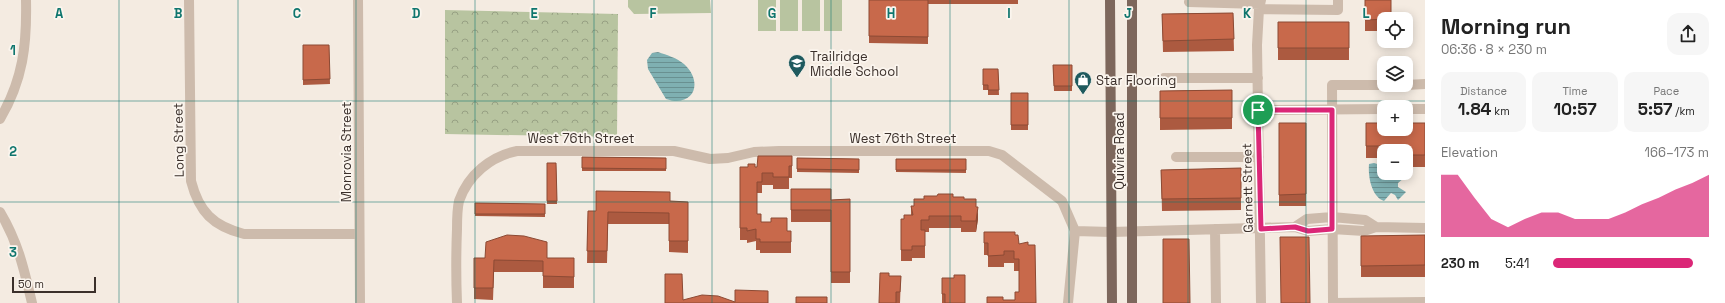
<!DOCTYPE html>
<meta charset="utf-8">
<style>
body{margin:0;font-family:"Space Grotesk",sans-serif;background:#f6f6f6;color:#222;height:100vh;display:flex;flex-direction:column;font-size:15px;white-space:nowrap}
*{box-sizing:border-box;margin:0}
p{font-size:13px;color:#767676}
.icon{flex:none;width:22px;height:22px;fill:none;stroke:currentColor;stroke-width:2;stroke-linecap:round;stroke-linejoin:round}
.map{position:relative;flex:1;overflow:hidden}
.details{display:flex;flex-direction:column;background:#fff;width:300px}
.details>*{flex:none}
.tools{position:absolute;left:1377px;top:12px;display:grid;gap:8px}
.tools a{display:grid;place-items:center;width:36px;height:36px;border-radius:8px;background:#fff;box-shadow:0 2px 10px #0003;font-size:20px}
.scale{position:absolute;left:12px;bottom:10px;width:84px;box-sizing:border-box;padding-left:4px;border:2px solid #3b302b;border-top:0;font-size:11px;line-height:14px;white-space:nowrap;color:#3b302b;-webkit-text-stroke:3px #fbf5ee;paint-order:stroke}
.pin{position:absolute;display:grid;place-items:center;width:34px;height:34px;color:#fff;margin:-17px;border:2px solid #fff;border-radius:50%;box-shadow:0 1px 4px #0007}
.round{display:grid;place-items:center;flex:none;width:42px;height:42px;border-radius:12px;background:#f6f6f6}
.summary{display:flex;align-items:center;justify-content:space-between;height:68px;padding:0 16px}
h1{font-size:22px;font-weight:600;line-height:30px}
.metrics{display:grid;grid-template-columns:repeat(3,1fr);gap:6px;height:68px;padding:4px 16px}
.metrics div{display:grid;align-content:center;border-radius:10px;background:#f6f6f6;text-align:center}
.metrics b{font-size:17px;font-weight:600}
.metrics small{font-size:11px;font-weight:400}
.metrics p{font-size:11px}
.chart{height:112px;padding:8px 16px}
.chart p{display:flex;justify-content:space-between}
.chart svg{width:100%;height:72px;margin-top:4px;fill:#db2777;opacity:.7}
ul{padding:0 16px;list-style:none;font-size:13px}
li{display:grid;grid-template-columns:64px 48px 1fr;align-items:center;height:30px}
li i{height:10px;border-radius:5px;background:#db2777}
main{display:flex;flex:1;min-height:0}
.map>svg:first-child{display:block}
.forest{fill:url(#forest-crowns)}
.pitch{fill:#b8c4a0}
.water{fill:url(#water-rules)}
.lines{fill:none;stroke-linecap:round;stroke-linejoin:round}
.minor{stroke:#cdbbac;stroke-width:10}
.primary{stroke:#7d675c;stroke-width:10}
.wall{fill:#ac5a40}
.shaded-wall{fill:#8c4a34}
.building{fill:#c8694b;stroke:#8c4a34}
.route-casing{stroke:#fff;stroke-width:8}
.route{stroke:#db2777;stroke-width:5}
.grid{fill:none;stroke:#0f766e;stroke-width:1;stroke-opacity:0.55}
.labels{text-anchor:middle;stroke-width:3.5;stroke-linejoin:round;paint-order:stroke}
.poi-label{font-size:13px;fill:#3b302b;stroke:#fbf5ee;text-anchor:start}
.street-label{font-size:13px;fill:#3b302b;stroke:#fbf5ee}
.grid-label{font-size:13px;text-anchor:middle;font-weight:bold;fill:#0f766e;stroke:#fbf5ee;stroke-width:3.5;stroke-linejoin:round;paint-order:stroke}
</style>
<main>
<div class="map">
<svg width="1425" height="303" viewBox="0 0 1425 303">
<defs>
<pattern id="forest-crowns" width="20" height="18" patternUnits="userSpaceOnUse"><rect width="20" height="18" fill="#b8c4a0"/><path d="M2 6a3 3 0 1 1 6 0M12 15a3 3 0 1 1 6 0" fill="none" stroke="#97a083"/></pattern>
<pattern id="water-rules" width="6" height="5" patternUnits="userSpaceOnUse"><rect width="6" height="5" fill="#7fb0b2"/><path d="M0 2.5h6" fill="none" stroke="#699091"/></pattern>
</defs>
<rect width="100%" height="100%" fill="#f4ebe1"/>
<!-- forest -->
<path class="forest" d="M445,10L618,14L617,137L445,134Z"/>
<!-- pitch -->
<path class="pitch" d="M628,0H710L711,13L634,14L628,7Z
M758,0H776V31H758Z
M780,0H798V31H780Z
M802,0H820V31H802Z
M824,0H842V31H824Z"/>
<!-- water -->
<path class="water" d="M658,52C667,55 677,58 684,64C704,82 694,108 666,99L648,69L647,60L652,53Z
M1374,163L1384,166V173H1401L1404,178L1398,183V187L1406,192L1398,200L1395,195L1391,193L1384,201C1371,196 1368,176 1369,164Z"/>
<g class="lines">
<!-- minor -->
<path class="minor" d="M189,0L191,181C199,212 213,226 244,234H359
M358,0L360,303
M1190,0L1189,2L1260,4
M1259,9L1338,10V0
M1164,78H1258
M1406,85L1425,84
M1406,109H1425
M1259,110L1384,109
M0,119C23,80 27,45 26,0
M1176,157H1259
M0,212C18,242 24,269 32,303
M1295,227L1307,219L1332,217L1365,220L1376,227
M1215,229L1216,303
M1075,231L1111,232L1295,227L1308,231L1332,229L1364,231L1376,227L1425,228
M457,303C456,278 456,254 457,229C457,220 457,210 459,201C468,175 491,156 517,151H674L710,159L728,158L754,152L779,151H989L1002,155L1062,201L1075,231L1068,303
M1261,303L1257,45L1259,9L1261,0
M1333,303L1332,85H1384
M1333,303L1425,302"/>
<!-- primary -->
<path class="primary" d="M1110,0L1112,303
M1132,303V0"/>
</g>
<!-- wall -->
<path class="wall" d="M869,0H1018V4H928V44L869,43Z
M1365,0L1384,19V31H1365Z
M1233,13L1234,51L1163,52L1162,14Z
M1278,22H1349V60H1278Z
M303,45H329L330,84L303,85Z
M1053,65H1072V91H1054Z
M983,69H998L999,95H988V90H983Z
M1232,90V129L1160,130V91Z
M1011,93H1028V130H1011Z
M1279,123H1306V206H1279Z
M1366,123H1425V167H1406V151H1384V158H1366Z
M792,156V178H789V189H773V185H762V193H757V214L761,222L787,231H791V253H760V250H756V241L747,243V240H740V167H757Z
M582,157L666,158V171H582Z
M797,158L859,159V173L797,172Z
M896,159H966V173L896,172Z
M547,163H556L557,204H547Z
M1241,168V210L1162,211L1161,170Z
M791,189L831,200L850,199V283H831V222H791Z
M953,197L964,199L976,207L978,219L976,232H961V228H929V232H925V258H912V261H901V219H904L911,215V206H914L924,199Z
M670,201L688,202V253L669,252V224H608L607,263H587L588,211H596Z
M475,203L545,204V217L475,216Z
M984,232L1015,235L1019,244L1028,245L1036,303L1003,300H1015L1019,292V271H1014V263H1004V267H988V255H984Z
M1425,235V277H1361V236Z
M474,258H574V288H543V272H494L493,300L474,299Z
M889,276H901L900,303H879Z
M942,278L965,303H942Z"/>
<!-- shaded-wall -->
<path class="shaded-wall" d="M978,207V219L976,232V221Z"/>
<!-- building -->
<path class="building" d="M869,0H928V37L869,36Z
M1365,0H1391V19L1365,20Z
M1233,13L1234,39L1163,41L1162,14Z
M1278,22H1349V48H1278Z
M303,45H329L330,79L303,80Z
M1053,65H1072V86H1054Z
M983,69H998L999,90H988V85H983Z
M1232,90V118H1160V91Z
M1011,93H1028V125H1011Z
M1279,123H1306V194L1279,195Z
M1366,123H1384V129H1406V123H1425V155H1406V151H1403V146H1366Z
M758,156H792V166H789V177H773V173H762V182H757V214H761V222H771V218H787V231H791V242H760V239H756V229L747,231V228H740V167H748V164H755V167H757Z
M582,157L666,158V169L582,168Z
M797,158L859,159V170L797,169Z
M896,159H966V170H896Z
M547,163H556L557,201H547Z
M1241,168V198L1162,199L1161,170Z
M791,189H831V200L850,199V272H831V210H791Z
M596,191L670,192V201L688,202V241H669V213L608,212L607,251H587L588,211H596Z
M938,194H953V197H964V199H976V207H978L976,221H961V216H929V220H921V230H925V246H912V250H901V219H904V215H913L911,206H914V199H924V196H937Z
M475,203L545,204V214H475Z
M984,232H1015V235H1018L1019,244L1028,242V245H1035L1036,303H987V297H1003V300H1015V292H1019V259H1014V251H1004V255L988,256V243H984Z
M507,235L524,236L547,242V258H574V277L543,276V261L494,260L493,288H474V258H485L486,242Z
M1425,235V265L1361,266V236Z
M1280,237H1309L1310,303H1281Z
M1163,239H1189L1190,303H1163Z
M880,273H889V276H901L900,292H896V303H879Z
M665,274H682L683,300L702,295L718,296L735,302V290L768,291V303H665Z
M954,275H965V303H945V294H942V278H954Z
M796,297H827V303H796Z"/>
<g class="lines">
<defs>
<path id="route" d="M1258,110H1332V229L1308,231L1295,227L1261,229Z"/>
</defs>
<!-- route casing -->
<use href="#route" class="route-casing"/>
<!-- route -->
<use href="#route" class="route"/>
</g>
<!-- grid -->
<path class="grid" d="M119,0V303M238,0V303M356,0V303M475,0V303M594,0V303M712,0V303M831,0V303M950,0V303M1069,0V303M1188,0V303M1306,0V303M0,101H1425M0,202H1425"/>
<!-- icons -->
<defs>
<symbol id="school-pin" viewBox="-11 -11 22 30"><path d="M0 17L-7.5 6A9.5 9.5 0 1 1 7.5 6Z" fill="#1f5a5e" stroke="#fbf5ee"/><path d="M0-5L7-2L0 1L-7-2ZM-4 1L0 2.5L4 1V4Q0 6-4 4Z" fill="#fff"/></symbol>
<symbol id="shop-pin" viewBox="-11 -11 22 30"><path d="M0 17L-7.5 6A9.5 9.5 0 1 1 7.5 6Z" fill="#1f5a5e" stroke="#fbf5ee"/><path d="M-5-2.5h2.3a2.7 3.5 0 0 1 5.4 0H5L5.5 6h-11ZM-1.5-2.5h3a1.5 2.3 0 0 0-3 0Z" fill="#fff"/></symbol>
</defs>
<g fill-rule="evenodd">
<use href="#school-pin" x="787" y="53" width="20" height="27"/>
<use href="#shop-pin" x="1073" y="70" width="20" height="27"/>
</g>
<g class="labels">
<!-- poi labels -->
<g class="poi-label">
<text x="810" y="61">Trailridge<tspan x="810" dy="15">Middle School</tspan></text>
<text x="1096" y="85">Star Flooring</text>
</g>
<!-- street labels -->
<g class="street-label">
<text x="581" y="143">West 76th Street</text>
<text x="903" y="143">West 76th Street</text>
<text transform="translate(178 140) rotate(-91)" y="5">Long Street</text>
<text transform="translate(1119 151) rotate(-90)" y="5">Quivira Road</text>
<text transform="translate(346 152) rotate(-90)" y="5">Monrovia Street</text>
<text transform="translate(1247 188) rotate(-91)" y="5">Garnett Street</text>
</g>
</g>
<g class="grid-label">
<text x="59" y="18">A</text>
<text x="178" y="18">B</text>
<text x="297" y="18">C</text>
<text x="416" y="18">D</text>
<text x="534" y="18">E</text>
<text x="653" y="18">F</text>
<text x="772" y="18">G</text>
<text x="891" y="18">H</text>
<text x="1009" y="18">I</text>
<text x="1128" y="18">J</text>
<text x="1247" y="18">K</text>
<text x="1366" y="18">L</text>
<text x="13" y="55">1</text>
<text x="13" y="156">2</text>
<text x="13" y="257">3</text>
</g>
</svg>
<div class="tools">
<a><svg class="icon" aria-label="locate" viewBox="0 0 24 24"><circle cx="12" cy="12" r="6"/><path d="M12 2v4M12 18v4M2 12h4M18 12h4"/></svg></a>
<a><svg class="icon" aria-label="layers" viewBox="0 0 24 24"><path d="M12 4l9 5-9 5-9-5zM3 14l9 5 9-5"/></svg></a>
<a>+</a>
<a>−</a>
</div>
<div class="scale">50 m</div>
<div class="pin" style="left:1258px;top:110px;background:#1e9e55"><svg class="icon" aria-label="arrive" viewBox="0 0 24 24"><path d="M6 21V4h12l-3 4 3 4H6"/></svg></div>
</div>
<section class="details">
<div class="summary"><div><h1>Morning run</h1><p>06:36 · 8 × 230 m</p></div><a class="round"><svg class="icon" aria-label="share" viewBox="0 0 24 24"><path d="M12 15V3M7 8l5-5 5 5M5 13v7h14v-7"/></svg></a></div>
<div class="metrics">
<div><p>Distance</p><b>1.84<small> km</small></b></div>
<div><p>Time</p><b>10:57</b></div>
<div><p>Pace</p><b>5:57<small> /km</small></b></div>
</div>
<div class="chart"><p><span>Elevation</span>166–173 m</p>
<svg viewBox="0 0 160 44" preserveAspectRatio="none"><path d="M0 44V6L10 6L20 20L30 33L40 38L50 33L60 29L70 29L80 33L90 33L100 33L110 29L120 24L130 20L140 15L150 11L160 6V44z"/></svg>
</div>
<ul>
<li><b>230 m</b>5:41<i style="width:90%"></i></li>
</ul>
</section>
</main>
